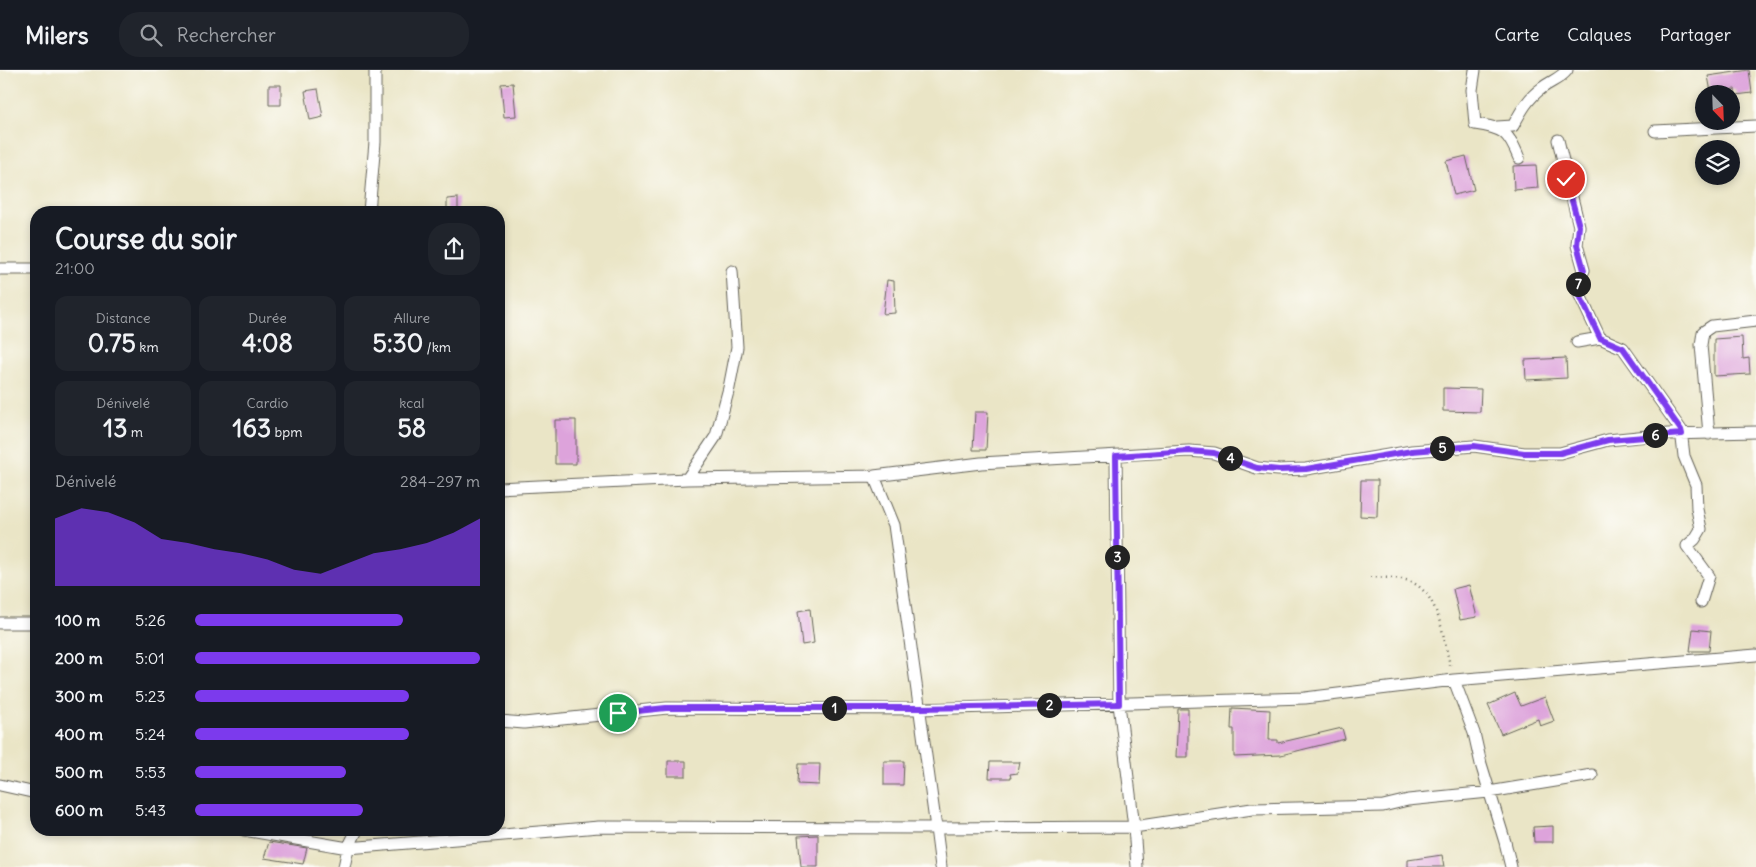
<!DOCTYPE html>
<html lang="fr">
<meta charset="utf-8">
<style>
body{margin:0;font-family:Delius,sans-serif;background:#20242c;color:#f1f3f6;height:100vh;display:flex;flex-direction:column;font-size:19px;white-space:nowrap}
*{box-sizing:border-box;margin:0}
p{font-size:16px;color:#9ea1a6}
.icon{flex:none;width:28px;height:28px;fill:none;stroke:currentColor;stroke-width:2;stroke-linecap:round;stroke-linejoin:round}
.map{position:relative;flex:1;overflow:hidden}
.side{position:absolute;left:30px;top:136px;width:475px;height:630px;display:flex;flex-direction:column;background:#171b24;border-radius:20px;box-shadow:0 2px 8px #0003}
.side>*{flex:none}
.needle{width:32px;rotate:157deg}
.buttons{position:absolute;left:1695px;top:15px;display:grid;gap:10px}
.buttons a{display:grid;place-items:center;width:45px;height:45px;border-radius:50%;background:#171b24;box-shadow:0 2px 8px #0003;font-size:25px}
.pin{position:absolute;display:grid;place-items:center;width:42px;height:42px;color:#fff;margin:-21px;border:2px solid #fff;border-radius:50%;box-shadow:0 1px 5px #0007}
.km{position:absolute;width:25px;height:25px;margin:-12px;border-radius:50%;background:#222;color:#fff;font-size:14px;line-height:25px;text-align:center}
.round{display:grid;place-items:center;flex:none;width:52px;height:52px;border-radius:20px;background:#20242c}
.summary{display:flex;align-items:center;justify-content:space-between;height:85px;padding:0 25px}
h1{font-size:28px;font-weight:800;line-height:38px}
.metrics{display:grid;grid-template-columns:repeat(3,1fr);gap:8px;height:85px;padding:5px 25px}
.metrics div{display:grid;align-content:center;border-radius:12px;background:#20242c;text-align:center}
.metrics b{font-size:25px;font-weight:800}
.metrics small{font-size:14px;font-weight:400}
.metrics p{font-size:14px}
.chart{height:140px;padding:10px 25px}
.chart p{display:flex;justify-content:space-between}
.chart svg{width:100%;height:90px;margin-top:5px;fill:#7c3aed;opacity:.7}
ul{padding:0 25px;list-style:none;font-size:16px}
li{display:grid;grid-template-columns:80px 60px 1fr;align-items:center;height:38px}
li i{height:12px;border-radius:6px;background:#7c3aed}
header{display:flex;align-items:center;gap:30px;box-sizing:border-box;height:70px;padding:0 25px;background:#171b24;border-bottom:1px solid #363941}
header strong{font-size:24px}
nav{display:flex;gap:28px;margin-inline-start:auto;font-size:18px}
.search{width:350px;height:45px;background:#20242c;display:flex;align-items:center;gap:12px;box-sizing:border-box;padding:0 18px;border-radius:20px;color:#9ea1a6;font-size:19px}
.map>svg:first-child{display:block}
.building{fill:#dda3db}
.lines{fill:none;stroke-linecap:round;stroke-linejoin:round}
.street-casing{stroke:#646258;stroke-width:13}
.path{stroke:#646258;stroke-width:2.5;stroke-dasharray:1 4;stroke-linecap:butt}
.street{stroke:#fff;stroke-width:11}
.route-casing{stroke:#fff;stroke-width:10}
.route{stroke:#7c3aed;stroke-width:6}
</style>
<header>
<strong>Milers</strong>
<div class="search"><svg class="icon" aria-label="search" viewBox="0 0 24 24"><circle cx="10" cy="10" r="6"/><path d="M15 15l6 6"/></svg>Rechercher</div>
<nav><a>Carte</a><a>Calques</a><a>Partager</a></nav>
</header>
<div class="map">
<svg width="1756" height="797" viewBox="0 0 1756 797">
<rect width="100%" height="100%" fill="#fdfcf7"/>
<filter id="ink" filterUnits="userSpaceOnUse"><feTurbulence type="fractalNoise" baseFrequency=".02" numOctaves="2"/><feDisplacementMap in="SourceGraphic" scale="10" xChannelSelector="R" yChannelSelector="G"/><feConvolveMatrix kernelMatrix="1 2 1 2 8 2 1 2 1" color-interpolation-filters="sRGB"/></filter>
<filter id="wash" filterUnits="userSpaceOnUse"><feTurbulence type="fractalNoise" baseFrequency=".0096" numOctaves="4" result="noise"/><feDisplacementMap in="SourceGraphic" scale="20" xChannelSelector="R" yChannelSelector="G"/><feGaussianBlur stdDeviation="1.12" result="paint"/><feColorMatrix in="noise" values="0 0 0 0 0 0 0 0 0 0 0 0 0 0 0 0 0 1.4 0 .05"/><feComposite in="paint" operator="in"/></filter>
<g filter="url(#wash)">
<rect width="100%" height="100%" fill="#eae5c6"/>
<g id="blocks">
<!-- building -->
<path class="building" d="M1749,0L1752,23L1736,25L1735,19L1711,22L1708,6Z
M513,13L516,46L504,47L501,14Z
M269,15H281V35H269Z
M318,19L323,47L310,50L305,21Z
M1466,86L1474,120L1454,125L1446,91Z
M1536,95L1538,118L1514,120L1513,96Z
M458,128V142H447V129Z
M887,210L894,211L895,243L883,244Z
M1742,267L1743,289L1749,288L1750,304L1714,306V269Z
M1566,288L1567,308L1526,310L1525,290Z
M1443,318L1481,319L1480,342L1443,341Z
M975,342H988L986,380H973Z
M555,350H576V394H555Z
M1361,410H1378L1377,447L1360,446Z
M1469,515L1477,547L1460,550L1453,519Z
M810,539L814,573L802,575L798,541Z
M1693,559L1711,561L1709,581H1690Z
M1515,623L1521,636L1545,627L1554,651L1540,656L1538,649L1501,664L1488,635Z
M1232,638L1270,640L1269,670H1278V673L1342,658L1345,669L1281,685L1234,687V659H1231Z
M1178,639H1188V687H1176Z
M668,691H686V706H668Z
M884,691H904L903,715H884Z
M990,692H1020L1018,703L1010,704L1011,708H989Z
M798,694H820L819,715L797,714Z
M1553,756V772H1534L1533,757Z
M818,765V797H801L798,766Z
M269,772L307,778L303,794L264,788Z
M1442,785L1444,797H1408V790Z"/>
</g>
</g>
<g filter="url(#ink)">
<use href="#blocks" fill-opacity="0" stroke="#646258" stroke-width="1"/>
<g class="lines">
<defs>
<path id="street" d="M1475,0L1472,20L1475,54C1504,58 1508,62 1519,88
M1497,57L1513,56C1521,41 1528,28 1542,18C1551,11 1560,9 1567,0
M1655,61L1756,56
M1558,70L1579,156L1577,175L1584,200L1576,217L1600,268
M369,142L375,72V0
M0,199H36
M1577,272L1600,268L1623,278L1681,360L1684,386L1696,415L1697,439L1701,459L1695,469L1687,476L1709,506L1701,532
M1709,364L1701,275L1703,262L1712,256L1756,251
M1116,386L1119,634L1134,757L1252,739L1383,736L1408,730L1489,722L1592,705
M874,406L894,455L936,758L1134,757L1137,797
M687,409L716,366L729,318L737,277L732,201
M499,418L687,409L874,406L981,393L1189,381L1214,383L1257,398L1279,400L1306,399L1412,381L1474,376L1524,383H1560L1608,370L1668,364L1756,362
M0,553H36
M1454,610L1474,663L1481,694L1505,772L1511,797
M499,651L524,653L667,638L921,639L1305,628L1454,610L1756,585
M0,715L36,723
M244,760L348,778L344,797
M357,760L348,778L599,757L936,758L941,797"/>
</defs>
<!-- street casing -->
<use href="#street" class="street-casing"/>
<!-- path -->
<path class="path" d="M1371,507C1382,508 1395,507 1406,510C1440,520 1443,569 1451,599"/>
<!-- street -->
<use href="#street" class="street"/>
</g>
</g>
<g class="lines" filter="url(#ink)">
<defs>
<path id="route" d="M618,643L666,638H921L1119,634L1116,386L1189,381L1214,383L1257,398L1279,400L1306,399L1412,381L1474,376L1524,383H1560L1608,370L1682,364L1681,360L1623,278L1600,268L1576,217L1584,200L1577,175L1579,156L1566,109"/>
</defs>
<!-- route casing -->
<use href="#route" class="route-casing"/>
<!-- route -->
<use href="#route" class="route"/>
</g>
</svg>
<div class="buttons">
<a><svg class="needle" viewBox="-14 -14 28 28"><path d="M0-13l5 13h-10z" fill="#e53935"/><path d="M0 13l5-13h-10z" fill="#9ea1a6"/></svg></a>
<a><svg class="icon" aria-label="layers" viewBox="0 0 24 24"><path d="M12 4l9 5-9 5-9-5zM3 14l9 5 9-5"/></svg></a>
</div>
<div class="pin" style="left:618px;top:643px;background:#1e9e55"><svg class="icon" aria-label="arrive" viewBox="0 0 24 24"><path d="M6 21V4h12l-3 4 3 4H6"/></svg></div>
<div class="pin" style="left:1566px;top:109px;background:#d93025"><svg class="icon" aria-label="check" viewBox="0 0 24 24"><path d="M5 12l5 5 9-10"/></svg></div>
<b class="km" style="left:834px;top:638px">1</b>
<b class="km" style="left:1049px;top:635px">2</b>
<b class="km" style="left:1117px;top:487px">3</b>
<b class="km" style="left:1230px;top:388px">4</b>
<b class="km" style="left:1442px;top:378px">5</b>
<b class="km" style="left:1655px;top:365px">6</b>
<b class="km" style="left:1578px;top:214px">7</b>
<section class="side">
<div class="summary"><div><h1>Course du soir</h1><p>21:00</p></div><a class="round"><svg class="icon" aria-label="share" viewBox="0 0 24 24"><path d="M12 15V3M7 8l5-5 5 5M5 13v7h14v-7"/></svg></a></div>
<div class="metrics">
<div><p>Distance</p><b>0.75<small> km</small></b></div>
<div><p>Durée</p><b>4:08</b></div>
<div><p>Allure</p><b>5:30<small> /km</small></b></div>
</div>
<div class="metrics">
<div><p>Dénivelé</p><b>13<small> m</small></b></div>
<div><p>Cardio</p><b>163<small> bpm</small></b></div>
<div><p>kcal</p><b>58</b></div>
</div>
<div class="chart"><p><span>Dénivelé</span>284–297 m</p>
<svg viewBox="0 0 160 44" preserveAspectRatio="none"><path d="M0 44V11L10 6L20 8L30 13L40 21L50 23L60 26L70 28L80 31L90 36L100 38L110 33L120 28L130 26L140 23L150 18L160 11V44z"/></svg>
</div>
<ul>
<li><b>100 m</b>5:26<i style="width:73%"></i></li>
<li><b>200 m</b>5:01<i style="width:100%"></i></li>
<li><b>300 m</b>5:23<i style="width:75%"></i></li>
<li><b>400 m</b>5:24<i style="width:75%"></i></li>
<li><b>500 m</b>5:53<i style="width:53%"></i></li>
<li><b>600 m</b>5:43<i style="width:59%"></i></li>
</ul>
</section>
</div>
